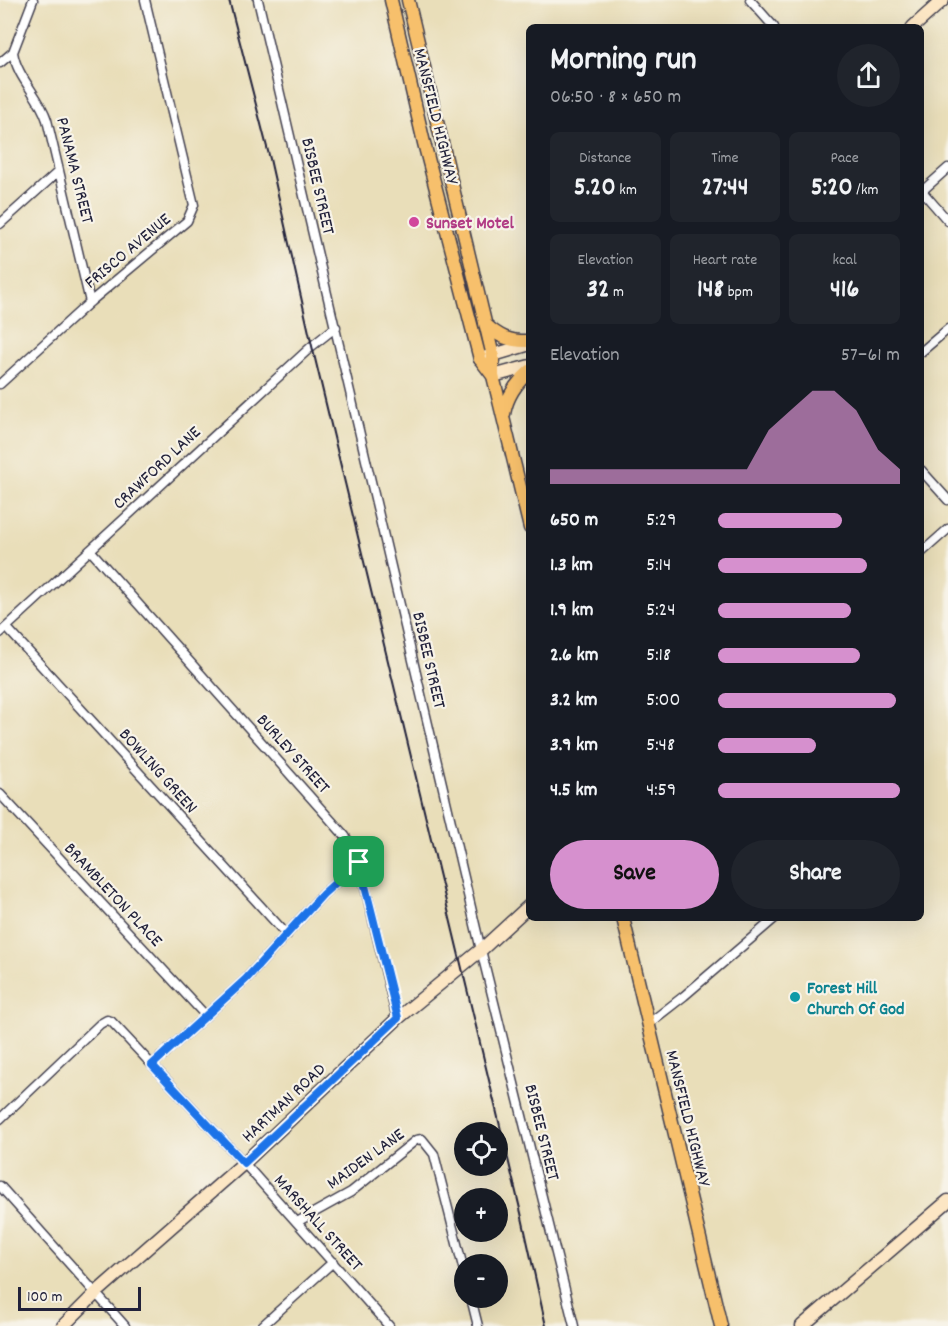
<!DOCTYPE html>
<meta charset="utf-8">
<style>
body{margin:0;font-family:Dekko,sans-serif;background:#20242c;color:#f1f3f6;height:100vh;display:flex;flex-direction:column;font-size:22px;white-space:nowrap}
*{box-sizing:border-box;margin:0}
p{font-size:20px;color:#9ea1a6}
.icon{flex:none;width:33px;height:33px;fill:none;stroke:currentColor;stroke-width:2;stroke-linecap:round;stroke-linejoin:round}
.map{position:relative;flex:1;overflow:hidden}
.drawer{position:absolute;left:526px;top:24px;width:398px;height:897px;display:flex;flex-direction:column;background:#171b24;border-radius:9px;box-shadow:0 6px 24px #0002}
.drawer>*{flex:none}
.controls{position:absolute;left:454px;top:1122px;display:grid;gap:12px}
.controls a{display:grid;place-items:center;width:54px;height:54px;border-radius:50%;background:#171b24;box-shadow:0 6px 24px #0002;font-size:30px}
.scale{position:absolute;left:18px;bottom:15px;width:123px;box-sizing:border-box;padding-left:6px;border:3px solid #22223b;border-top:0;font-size:16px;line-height:21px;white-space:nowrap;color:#22223b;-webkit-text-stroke:4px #f7f3e8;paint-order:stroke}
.pin{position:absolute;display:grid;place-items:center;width:51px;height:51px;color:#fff;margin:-26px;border-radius:12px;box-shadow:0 3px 9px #0006}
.round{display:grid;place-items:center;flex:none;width:63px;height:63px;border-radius:32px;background:#20242c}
.overview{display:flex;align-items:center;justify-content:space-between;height:102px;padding:0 24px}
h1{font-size:33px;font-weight:800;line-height:45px}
.stats{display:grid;grid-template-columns:repeat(3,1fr);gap:9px;height:102px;padding:6px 24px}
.stats div{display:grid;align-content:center;border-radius:9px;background:#20242c;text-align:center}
.stats b{font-size:26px;font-weight:800}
.stats small{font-size:16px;font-weight:400}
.stats p{font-size:16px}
.chart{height:168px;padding:12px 24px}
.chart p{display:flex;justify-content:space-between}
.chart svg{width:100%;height:108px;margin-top:6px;fill:#d690ce;opacity:.7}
.cta{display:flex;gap:12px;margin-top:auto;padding:12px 24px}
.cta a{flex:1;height:69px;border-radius:36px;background:#d690ce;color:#111;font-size:24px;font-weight:800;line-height:69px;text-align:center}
.cta a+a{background:#20242c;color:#f1f3f6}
ul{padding:0 24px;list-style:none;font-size:20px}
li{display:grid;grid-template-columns:96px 72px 1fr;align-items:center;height:45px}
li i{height:15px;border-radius:8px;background:#d690ce}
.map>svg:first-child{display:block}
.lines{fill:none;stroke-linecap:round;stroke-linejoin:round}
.street-casing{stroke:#403e4e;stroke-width:11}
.secondary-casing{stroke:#403e4e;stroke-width:15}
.primary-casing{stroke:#403e4e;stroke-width:15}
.street{stroke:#fff;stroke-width:8}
.secondary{stroke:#fce6c4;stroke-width:12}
.primary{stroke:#f7c06c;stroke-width:12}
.rail{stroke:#22223b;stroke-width:2}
.route-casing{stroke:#fff;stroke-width:12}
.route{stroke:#1a73e8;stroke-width:8}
.hotel-dot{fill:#d1479c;stroke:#f7f3e8;stroke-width:2}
.culture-dot{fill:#0f9aa8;stroke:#f7f3e8;stroke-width:2}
.labels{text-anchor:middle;stroke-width:4.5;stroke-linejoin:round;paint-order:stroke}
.street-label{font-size:18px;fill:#22223b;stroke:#f7f3e8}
.hotel-label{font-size:18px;font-weight:bold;fill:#b23c85;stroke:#f7f3e8;text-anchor:start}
.culture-label{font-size:18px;font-weight:bold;fill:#0d838f;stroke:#f7f3e8;text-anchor:start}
</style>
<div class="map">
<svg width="948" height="1326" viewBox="0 0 948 1326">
<rect width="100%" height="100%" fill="#f7f3e8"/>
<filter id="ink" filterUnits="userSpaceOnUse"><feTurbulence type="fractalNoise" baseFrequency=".0167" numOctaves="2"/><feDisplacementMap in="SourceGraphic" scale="12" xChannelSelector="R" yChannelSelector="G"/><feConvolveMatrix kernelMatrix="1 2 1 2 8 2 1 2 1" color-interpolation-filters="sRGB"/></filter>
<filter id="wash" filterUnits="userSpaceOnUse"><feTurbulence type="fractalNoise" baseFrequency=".008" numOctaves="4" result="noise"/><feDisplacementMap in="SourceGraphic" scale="24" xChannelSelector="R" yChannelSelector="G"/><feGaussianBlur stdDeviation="1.35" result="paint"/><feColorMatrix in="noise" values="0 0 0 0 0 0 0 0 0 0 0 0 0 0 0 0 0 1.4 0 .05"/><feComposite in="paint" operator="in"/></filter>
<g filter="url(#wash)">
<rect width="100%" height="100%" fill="#e9deb9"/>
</g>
<g filter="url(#ink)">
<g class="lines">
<defs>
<path id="street" d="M258,0L481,950L574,1326
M750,0L774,27
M13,52C17,78 39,95 47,120L90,302
M0,63L13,52L33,0
M921,190L948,221
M921,192L948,168
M0,224L59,171
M921,352L948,329
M0,384L90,302L187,221L194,205L145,0
M921,470L948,500
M90,550L345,836L356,852L359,862L397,1019
M921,553L948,529
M7,628L287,935
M0,633L312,346L336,327
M0,794L206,1016
M648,1024L684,996L775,918
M152,1065L246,979L323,894L359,862
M0,1119L100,1024L107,1020L111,1021L244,1163L389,1326
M0,1186L125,1326
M297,1222L351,1192L416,1140L422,1139L434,1154L465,1275
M471,1298L478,1326
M262,1326L333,1262"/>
<path id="secondary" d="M913,27L943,0
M480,359L530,344
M493,376L530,366
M63,1326L96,1293L244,1163L397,1019L481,950L530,905
M802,1326L948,1201"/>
<path id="primary" d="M391,0L424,143L480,359L493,376
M408,0L493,356V376L530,528
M485,324C499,337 510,342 530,341
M504,414C507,396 516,383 530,371
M623,918L721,1326"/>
</defs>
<!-- street casing -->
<use href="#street" class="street-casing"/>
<!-- secondary casing -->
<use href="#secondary" class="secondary-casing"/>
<!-- primary casing -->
<use href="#primary" class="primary-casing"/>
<!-- street -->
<use href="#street" class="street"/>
<!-- secondary -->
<use href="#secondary" class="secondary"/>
<!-- primary -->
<use href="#primary" class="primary"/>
<!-- rail -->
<path class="rail" d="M229,0L270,159L312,346L521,1213L546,1326"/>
</g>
</g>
<g class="lines" filter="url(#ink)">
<defs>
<path id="route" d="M359,862L398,1018L244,1163L152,1065L246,979L323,894Z"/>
</defs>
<!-- route casing -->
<use href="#route" class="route-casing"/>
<!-- route -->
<use href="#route" class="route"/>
</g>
<!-- markers -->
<circle class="hotel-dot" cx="414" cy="222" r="6"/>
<circle class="culture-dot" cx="795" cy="997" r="6"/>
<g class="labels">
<!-- street labels -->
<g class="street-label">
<text transform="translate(437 116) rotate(76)" y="6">MANSFIELD HIGHWAY</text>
<text transform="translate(76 170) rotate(76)" y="6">PANAMA STREET</text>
<text transform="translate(319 186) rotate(77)" y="6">BISBEE STREET</text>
<text transform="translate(127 250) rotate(-40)" y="6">FRISCO AVENUE</text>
<text transform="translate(156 467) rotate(-43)" y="6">CRAWFORD LANE</text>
<text transform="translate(430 660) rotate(77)" y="6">BISBEE STREET</text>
<text transform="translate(294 753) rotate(48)" y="6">BURLEY STREET</text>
<text transform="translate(159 770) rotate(48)" y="6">BOWLING GREEN</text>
<text transform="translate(114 894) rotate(47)" y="6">BRAMBLETON PLACE</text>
<text transform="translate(283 1102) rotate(-43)" y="6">HARTMAN ROAD</text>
<text transform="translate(689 1118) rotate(76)" y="6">MANSFIELD HIGHWAY</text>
<text transform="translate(543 1132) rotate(76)" y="6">BISBEE STREET</text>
<text transform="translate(365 1158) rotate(-36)" y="6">MAIDEN LANE</text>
<text transform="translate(319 1222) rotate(48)" y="6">MARSHALL STREET</text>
</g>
<!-- hotel labels -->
<g class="hotel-label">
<text x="426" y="228">Sunset Motel</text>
</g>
<!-- culture labels -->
<g class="culture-label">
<text x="807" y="993">Forest Hill<tspan x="807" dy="21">Church Of God</tspan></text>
</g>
</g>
</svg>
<div class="controls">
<a><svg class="icon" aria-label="locate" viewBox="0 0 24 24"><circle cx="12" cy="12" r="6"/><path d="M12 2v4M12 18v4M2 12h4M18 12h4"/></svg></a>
<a>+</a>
<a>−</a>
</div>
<div class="scale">100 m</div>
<div class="pin" style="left:359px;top:862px;background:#1e9e55"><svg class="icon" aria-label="arrive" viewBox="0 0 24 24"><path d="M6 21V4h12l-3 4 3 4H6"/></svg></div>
<section class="drawer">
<div class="overview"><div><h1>Morning run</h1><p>06:50 · 8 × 650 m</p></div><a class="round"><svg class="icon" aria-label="share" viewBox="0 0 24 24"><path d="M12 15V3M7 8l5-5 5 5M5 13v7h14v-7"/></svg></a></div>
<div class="stats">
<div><p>Distance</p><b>5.20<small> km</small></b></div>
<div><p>Time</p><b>27:44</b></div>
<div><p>Pace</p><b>5:20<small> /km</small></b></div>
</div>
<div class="stats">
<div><p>Elevation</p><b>32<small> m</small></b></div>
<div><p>Heart rate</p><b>148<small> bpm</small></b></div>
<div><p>kcal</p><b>416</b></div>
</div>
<div class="chart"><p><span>Elevation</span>57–61 m</p>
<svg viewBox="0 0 160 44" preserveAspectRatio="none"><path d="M0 44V38L10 38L20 38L30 38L40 38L50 38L60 38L70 38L80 38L90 38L100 22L110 14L120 6L130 6L140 14L150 30L160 38V44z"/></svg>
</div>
<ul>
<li><b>650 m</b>5:29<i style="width:68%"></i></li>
<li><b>1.3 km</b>5:14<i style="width:82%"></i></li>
<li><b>1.9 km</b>5:24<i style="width:73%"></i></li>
<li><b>2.6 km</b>5:18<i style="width:78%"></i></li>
<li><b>3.2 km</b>5:00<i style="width:98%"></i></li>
<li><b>3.9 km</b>5:48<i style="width:54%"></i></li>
<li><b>4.5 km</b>4:59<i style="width:100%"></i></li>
</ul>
<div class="cta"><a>Save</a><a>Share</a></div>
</section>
</div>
